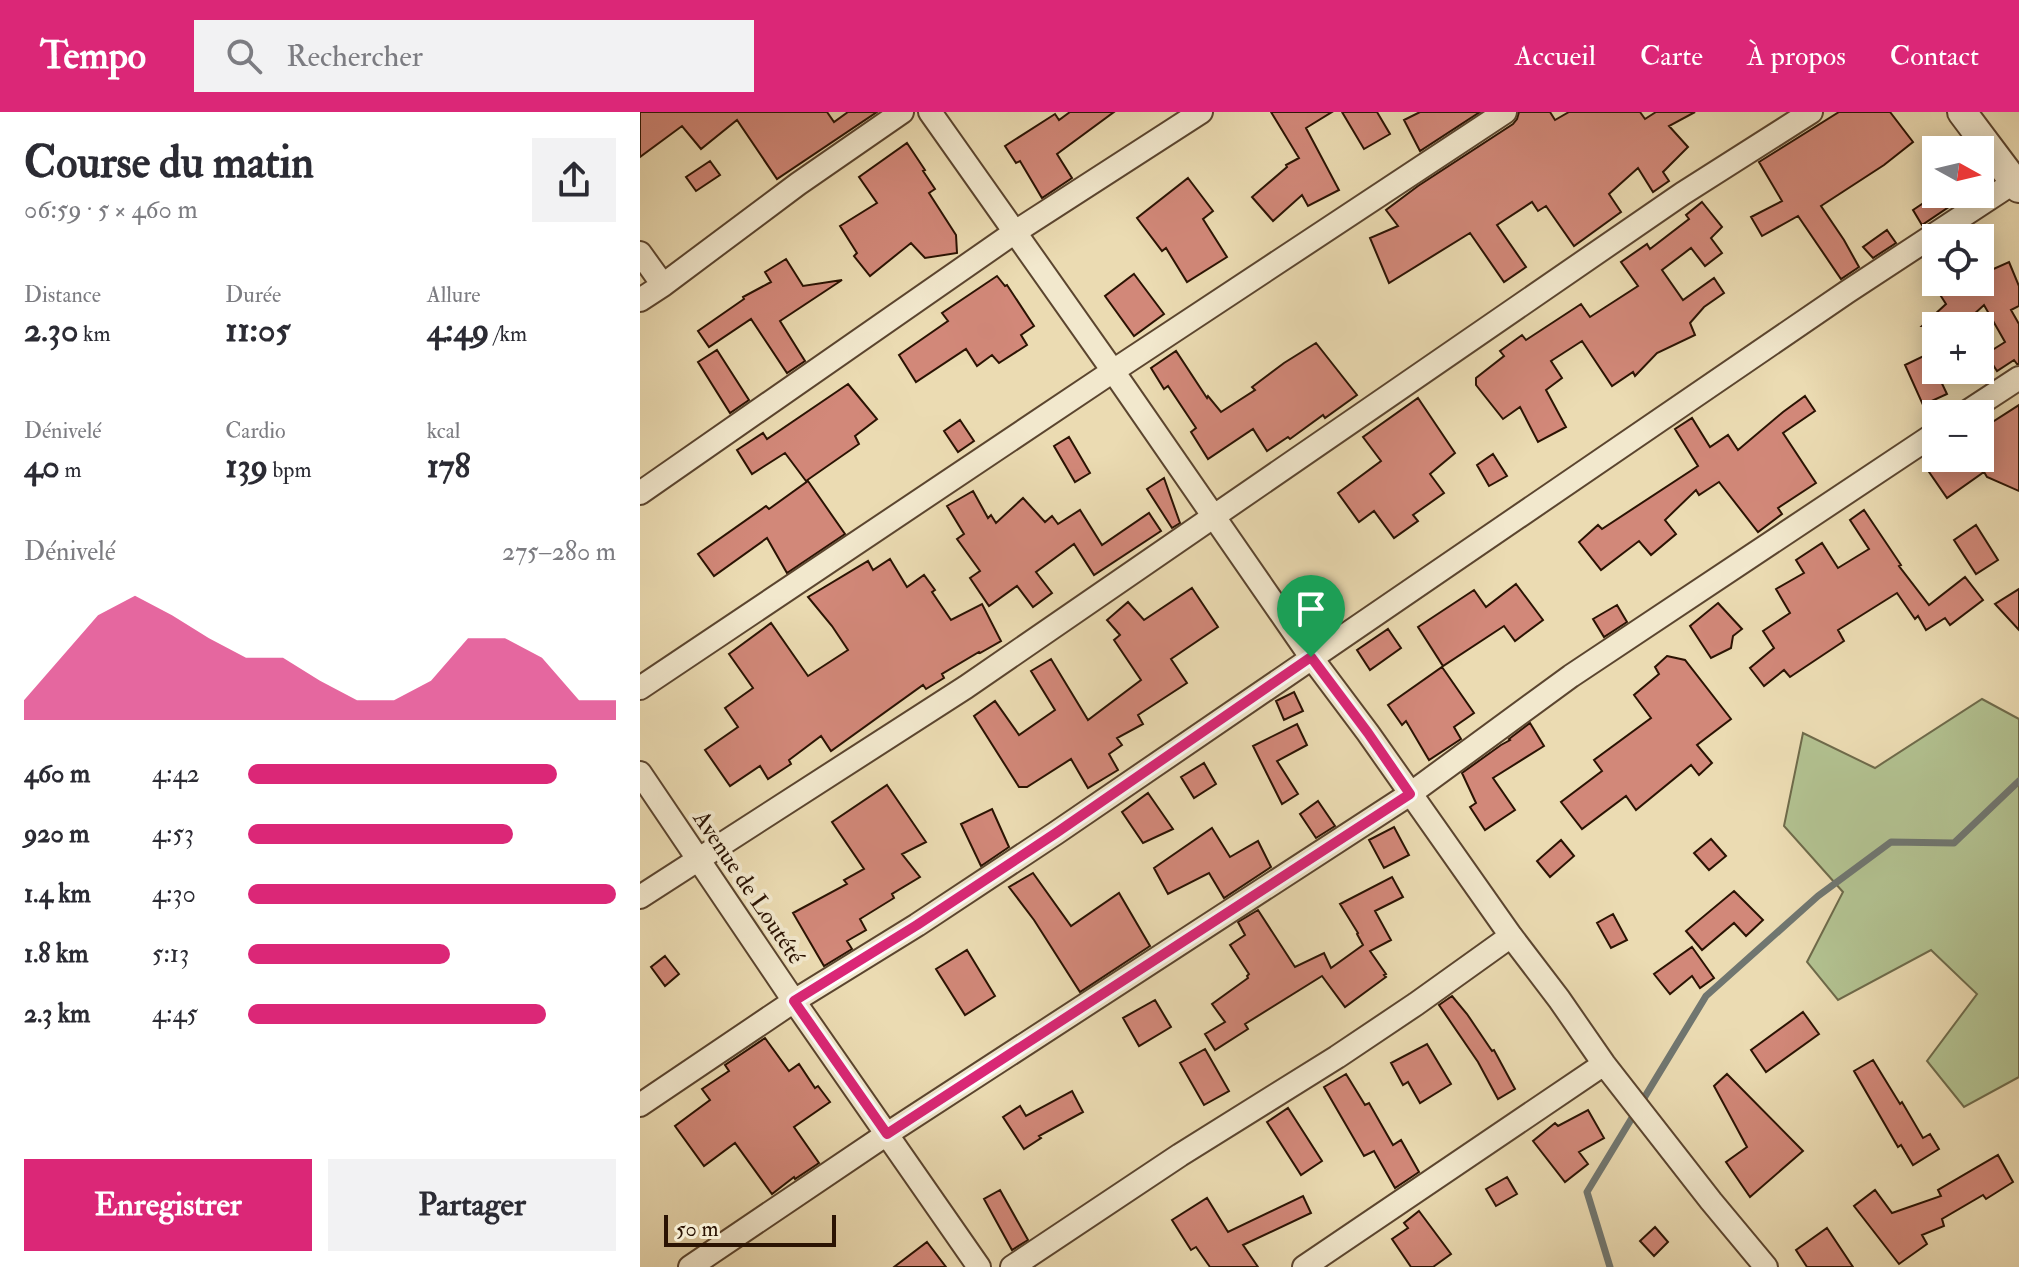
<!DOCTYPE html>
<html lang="fr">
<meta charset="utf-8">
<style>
body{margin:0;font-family:"IM FELL Double Pica",serif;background:#f2f2f3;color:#2b2b33;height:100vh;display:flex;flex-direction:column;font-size:30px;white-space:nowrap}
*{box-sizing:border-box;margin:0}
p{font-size:26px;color:#7c7c81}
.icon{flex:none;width:44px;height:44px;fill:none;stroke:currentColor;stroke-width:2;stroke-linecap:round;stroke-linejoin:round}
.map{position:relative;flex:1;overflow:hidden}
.details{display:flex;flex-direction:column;background:#fff;width:640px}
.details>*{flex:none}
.needle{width:52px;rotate:98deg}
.buttons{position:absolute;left:1282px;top:24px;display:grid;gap:16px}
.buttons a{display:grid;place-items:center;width:72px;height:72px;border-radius:0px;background:#fff;box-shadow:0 4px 20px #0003;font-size:40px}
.scale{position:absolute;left:24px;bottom:20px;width:172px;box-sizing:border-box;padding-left:8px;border:4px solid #2b1303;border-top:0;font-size:22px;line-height:28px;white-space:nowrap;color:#2b1303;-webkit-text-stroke:6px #f2e8cd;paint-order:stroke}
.pin{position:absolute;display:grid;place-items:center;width:68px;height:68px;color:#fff;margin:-82px -34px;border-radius:50% 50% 50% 0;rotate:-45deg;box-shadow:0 0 8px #0007}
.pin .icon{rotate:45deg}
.round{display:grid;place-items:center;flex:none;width:84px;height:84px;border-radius:0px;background:#f2f2f3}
.overview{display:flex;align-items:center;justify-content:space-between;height:136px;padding:0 24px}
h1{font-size:44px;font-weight:800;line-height:60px}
.metrics{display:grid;grid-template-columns:repeat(3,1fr);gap:12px;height:136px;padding:8px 24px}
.metrics div{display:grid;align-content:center}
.metrics b{font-size:34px;font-weight:800}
.metrics small{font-size:22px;font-weight:400}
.metrics p{font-size:22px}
.chart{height:224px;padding:16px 24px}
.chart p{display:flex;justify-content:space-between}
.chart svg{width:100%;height:144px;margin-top:8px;fill:#db2777;opacity:.7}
.primary-button{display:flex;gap:16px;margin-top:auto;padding:16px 24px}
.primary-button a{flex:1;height:92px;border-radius:0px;background:#db2777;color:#fff;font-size:32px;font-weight:800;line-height:92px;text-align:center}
.primary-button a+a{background:#f2f2f3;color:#2b2b33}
ul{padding:0 24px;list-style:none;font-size:26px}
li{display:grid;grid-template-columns:128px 96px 1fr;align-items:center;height:60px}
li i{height:20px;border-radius:10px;background:#db2777}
header{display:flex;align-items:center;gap:48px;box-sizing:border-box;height:112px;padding:0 40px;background:#db2777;color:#fff}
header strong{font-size:38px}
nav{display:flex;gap:44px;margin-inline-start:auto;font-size:28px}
.search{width:560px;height:72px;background:#f2f2f3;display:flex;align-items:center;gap:20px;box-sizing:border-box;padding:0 28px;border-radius:0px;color:#7c7c81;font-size:30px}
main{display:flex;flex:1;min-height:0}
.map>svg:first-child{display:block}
.green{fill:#b2c190;stroke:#6e6a4a;stroke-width:2}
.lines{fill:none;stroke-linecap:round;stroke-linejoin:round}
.stream{stroke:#707670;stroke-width:7}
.building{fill:#d28879;stroke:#2b1303;stroke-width:2}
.minor-casing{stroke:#5b452f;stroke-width:26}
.tertiary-casing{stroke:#5b452f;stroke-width:32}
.minor{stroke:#f2e8cd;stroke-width:22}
.tertiary{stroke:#f2e8cd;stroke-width:28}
.route-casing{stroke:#fff;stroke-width:16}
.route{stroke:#db2777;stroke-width:10}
.labels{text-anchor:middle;stroke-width:8;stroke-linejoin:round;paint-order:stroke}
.street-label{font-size:24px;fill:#2b1303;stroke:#f2e8cd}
</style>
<header>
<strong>Tempo</strong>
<div class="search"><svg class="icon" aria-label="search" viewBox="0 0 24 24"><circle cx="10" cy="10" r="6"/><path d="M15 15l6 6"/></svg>Rechercher</div>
<nav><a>Accueil</a><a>Carte</a><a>À propos</a><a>Contact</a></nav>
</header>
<main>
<section class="details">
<div class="overview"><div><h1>Course du matin</h1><p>06:59 · 5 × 460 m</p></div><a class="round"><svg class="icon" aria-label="share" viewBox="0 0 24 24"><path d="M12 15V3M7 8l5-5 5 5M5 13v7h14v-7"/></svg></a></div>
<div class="metrics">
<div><p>Distance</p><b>2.30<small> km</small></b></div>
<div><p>Durée</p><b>11:05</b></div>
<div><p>Allure</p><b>4:49<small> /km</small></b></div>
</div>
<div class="metrics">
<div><p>Dénivelé</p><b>40<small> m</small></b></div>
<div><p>Cardio</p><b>139<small> bpm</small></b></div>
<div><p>kcal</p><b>178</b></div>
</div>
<div class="chart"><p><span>Dénivelé</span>275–280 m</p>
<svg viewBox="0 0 160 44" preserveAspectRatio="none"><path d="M0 44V38L10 25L20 12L30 6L40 12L50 19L60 25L70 25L80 32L90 38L100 38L110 32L120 19L130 19L140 25L150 38L160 38V44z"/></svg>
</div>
<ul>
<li><b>460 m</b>4:42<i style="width:84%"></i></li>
<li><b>920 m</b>4:53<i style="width:72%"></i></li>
<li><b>1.4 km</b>4:30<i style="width:100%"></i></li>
<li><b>1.8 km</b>5:13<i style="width:55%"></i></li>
<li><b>2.3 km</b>4:45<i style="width:81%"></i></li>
</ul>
<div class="primary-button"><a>Enregistrer</a><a>Partager</a></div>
</section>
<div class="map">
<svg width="1379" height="1155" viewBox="0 0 1379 1155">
<rect width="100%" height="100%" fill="#ebdbb2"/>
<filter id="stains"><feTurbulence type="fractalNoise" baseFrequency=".0025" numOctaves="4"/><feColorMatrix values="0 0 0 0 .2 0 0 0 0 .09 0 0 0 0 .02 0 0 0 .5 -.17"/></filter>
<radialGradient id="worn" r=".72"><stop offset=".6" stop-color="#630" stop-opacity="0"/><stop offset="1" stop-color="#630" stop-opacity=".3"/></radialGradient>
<!-- green -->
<path class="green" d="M1342,587L1379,607V965L1324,995L1287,949L1337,882L1291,838L1198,888L1167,850L1203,780L1144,714L1163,621L1235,656Z"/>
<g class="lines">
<!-- stream -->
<path class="stream" d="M970,1155L947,1080L1066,884L1178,784L1251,730L1314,731L1379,669"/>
</g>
<!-- building -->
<path class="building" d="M0,0H187L194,10L208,0H237L137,67L97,8L61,37L42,14L0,45Z
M430,0H474L417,42L432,66L402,86L380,49L376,51L365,34L415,2L419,8Z
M631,0H692L666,16L699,78L668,94L662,83L633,109L612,85L647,55L646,53L659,46Z
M702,0H737L750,22L724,37Z
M780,0H840L780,39L764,8Z
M879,0H910L915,8L929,0H1000L1005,7L1016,0H1055L1029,14L1048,35L1023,60L1029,69L1013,80L998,56L969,82L981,100L934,134L906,94L898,99L892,90L857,113L886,155L864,170L830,121L749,171L730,126L758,114L746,98L778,74L873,12L877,7Z
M1199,0H1250L1273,30L1244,53L1181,94L1204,128L1219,155L1201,167L1158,104L1122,124L1111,105L1142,89L1119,50Z
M267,31L285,58L283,59L295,77L289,81L316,123L317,141L285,146L271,131L230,164L214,144L217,141L200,114L237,91L219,65Z
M70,49L80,63L56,79L46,65Z
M548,66L573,99L563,107L587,145L547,170L526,136L522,139L497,106Z
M1297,82H1328L1282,113L1273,98Z
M1062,90L1082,115L1071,126L1082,141L1065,154L1051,136L1022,158L1043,188L1074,166L1084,181L1064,195L1050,211L1055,223L1017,241L995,264L993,260L972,274L942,229L911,249L922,266L906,278L926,315L898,330L880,295L863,307L836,273V266L864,244L860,239L882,223L886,228L941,192L950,205L998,174L981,150L1007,132L1010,137L1049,107L1046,103Z
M1247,118L1256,131L1233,146L1223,135Z
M146,147L163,174L202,168L140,209L165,249L147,261L111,207L69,235L58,219L104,187L103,185L131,170L125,160Z
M1369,150L1379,174V194L1371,198L1379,212V252H1377L1374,248L1357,259L1346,242L1365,230L1344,193L1321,214H1282L1306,192L1292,170H1340V163Z
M494,162L524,202L494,224L465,184Z
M357,164L365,174L367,173L394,214L381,223L387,233L359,251L352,243L337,254L326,237L276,270L259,243L308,209L302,201Z
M676,231L717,283L685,306L683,303L650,327L648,325L627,339L613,317L568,347L551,320L556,316L528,274L524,277L511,256L536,239L567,286L568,284L581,300L615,278L612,275L644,251Z
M77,238L109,288L90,301L58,250Z
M1296,238V259L1307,282L1283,293L1265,253Z
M208,272L237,307L215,324L219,332L166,369L145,341L112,362L97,338L123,321L127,327Z
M1165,284L1175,299L1143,321L1176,371L1138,396L1142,402L1118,420L1079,370L1059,383L1056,378L1025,408L1036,422L1011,443L999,429L961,458L939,430L958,413L962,417L1058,354L1035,317L1052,306L1070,335L1088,323L1098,338L1143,300Z
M778,286L815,341L790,362L804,381L773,403L778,409L754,426L734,399L719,410L698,381L741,349L723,325Z
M1379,293V379L1347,365L1344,360L1307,386L1287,357L1303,346H1337L1340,352V318Z
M320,308L334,329L318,340L304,319Z
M429,325L450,361L435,370L414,334Z
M853,342L867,364L849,374L837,353Z
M524,366L540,411L532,416L507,377Z
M168,369L205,422L147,461L127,426L74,464L58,442L126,394L129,397Z
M333,379L348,406L351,403L356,411L383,386L405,410L412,404L418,412L440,398L462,433L509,401L521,419L454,463L434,432L396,460L412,481L393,495L377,474L349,494L330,466L340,459L317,427L324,422L307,394Z
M1224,398L1261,453L1259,454L1289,493L1325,465L1343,488L1310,513L1305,506L1286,518L1278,504L1275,507L1257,481L1198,518L1204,529L1150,565L1144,558L1124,574L1110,556L1134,536L1123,519L1150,501L1136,477L1164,461L1156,448L1182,431L1198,456L1229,437L1210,408Z
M1336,413L1358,448L1336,462L1314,428Z
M250,447L267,475L284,463L295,478L292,480L311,508L342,492L361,529L340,541L339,540L302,562L304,566L286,577L283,573L191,639L181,624L149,648L151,652L128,667L120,654L90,674L65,638L98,615L85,596L113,576L89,542L131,511L168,564L208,538L192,514L168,485L228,449L233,458Z
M876,472L903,508L875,529L864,514L803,554L778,515L834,478L846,495Z
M552,476L578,515L531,547L547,571L498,603L503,612L477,626L482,633L469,642L478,658L448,676L431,647L387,675H379L334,604L355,589L379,623L415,598L391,559L411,547L448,608L501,568L474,528L480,523L467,508L488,490L504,508Z
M1379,477V518L1355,492Z
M1078,491L1102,517L1093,524L1091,536L1071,546L1050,514Z
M977,493L987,510L964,525L953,507Z
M748,517L761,536L730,558L717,538Z
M1027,544L1045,548L1091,607L1057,633L1072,651L1059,663L1051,653L996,698L986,684L942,717L921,690L962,659L954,648L1011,606L994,583L1019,562L1015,555Z
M802,555L834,601L814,615L821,627L789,648L766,609L762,613L748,593Z
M654,580L663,599L644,608L636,589Z
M890,611L904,634L853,666L875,698L845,718L830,695L836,691L822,661L861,633L870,628L869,627Z
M657,612L667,633L637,649L658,682L642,692L613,634Z
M564,651L576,672L554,686L541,665Z
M247,673L286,730L262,742L280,765L252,782L254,786L220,807L226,818L207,829L212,837L184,854L153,801L207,772L204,768L224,757L192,710Z
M508,681L533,717L503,731L482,700Z
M678,689L695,714L676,726L660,702Z
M352,697L369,735L341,754L321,712Z
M754,715L769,743L744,756L729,728Z
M572,716L590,745L618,729L631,755L584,786L569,761L528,782L514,756Z
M1071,727L1086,744L1069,758L1054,741Z
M921,728L934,744L910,765L897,749Z
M393,761L431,814L479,781L510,834L440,880L394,808L369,775Z
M752,765L763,785L735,799L751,828L730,839L746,862L744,863L746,865L705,895L682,864L605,912L608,917L575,938L565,922L585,910L572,892L608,866L607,864L609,862L590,833L605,823L598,810L618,798L655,855L684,841L691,856L723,833L717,822L718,821L700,792Z
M1094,779L1123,808L1106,824L1094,811L1062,838L1046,819Z
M973,802L987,828L971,836L957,811Z
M1052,835L1074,866L1060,876L1052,864L1030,882L1014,862Z
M327,838L355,884L325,903L296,857Z
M25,844L39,862L25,874L11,855Z
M812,884L827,902L852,939L854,938L875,977L858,987L838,950L799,893Z
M515,888L531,915L499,934L483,906Z
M1163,900L1179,922L1126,960L1111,938Z
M125,926L149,959L159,952L175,976L178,974L190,990L154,1015L179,1051L155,1067L154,1065L132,1082L95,1031L64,1054L35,1014L70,988L62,977L89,959L85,953Z
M787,932L811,972L780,991L768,970L763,973L751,951Z
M565,937L589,979L564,993L540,951Z
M1233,948L1260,992L1262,990L1283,1026L1290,1022L1299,1037L1273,1053L1261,1033L1258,1035L1214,959Z
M706,962L725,993L729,991L753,1033L761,1028L779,1060L755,1076L734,1039L724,1044L684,975Z
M1087,962L1163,1039L1110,1085L1086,1050L1107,1035L1074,974Z
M432,979L443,1000L399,1024L401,1026L384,1037L363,1005L380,994L386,1004Z
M648,996L682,1049L661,1063L627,1010Z
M948,998L964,1026L939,1040L948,1052L925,1070L893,1029L915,1011L918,1014Z
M1358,1043L1373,1070L1346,1087L1343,1083L1302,1107L1304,1114L1282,1123L1287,1132L1259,1152L1214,1094L1235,1078L1252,1101L1301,1084L1298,1078Z
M867,1065L877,1082L856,1094L846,1077Z
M360,1078L388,1128L372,1138L344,1087Z
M663,1084L671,1101L603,1133L618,1155H570L556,1135L551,1138L532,1108L567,1086L588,1120Z
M779,1099L811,1142L793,1155H771L752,1127L768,1116L764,1111Z
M1015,1115L1028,1130L1014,1144L1000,1129Z
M1187,1116L1213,1155H1167L1156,1138Z
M287,1130L306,1155H254Z"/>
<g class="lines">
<defs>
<path id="minor" d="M290,0L473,259L671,545L728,621L871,824L919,887L964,952L1071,1089L1126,1155
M0,141L23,173
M0,188L23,173L158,72L262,0
M1324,302L1379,266
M0,381L375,120L561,0
M0,576L473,259L865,0
M0,661L154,889L339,1155
M0,785L326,575L1042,82L1171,0
M0,993L154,889L277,813L416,721L1207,180L1379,67
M50,1155L247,1022L770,682L931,564L1296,321
M372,1155L540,1043L697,945L776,892L871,824
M664,1155L964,952"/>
<path id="tertiary" d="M1322,0L1379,76"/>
</defs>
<!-- minor casing -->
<use href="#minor" class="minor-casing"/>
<!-- tertiary casing -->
<use href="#tertiary" class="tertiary-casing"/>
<!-- minor -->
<use href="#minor" class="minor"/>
<!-- tertiary -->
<use href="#tertiary" class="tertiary"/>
</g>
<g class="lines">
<defs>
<path id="route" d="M671,545L728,621L770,682L247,1022L154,889L277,813L416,721Z"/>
</defs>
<!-- route casing -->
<use href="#route" class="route-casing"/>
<!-- route -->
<use href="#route" class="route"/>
</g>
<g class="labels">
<!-- street labels -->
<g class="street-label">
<text transform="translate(109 775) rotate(56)" y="8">Avenue de Loutété</text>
</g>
</g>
<rect width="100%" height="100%" filter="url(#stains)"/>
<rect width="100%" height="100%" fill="url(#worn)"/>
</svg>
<div class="buttons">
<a><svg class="needle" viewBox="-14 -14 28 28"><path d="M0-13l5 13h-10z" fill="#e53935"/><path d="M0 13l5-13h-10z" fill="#7c7c81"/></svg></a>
<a><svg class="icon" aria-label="locate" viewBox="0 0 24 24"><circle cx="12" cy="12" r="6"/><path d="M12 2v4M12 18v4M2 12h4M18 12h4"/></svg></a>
<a>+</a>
<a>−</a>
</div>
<div class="scale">50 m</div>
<div class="pin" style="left:671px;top:545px;background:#1e9e55"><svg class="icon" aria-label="arrive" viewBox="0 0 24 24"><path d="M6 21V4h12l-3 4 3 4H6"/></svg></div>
</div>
</main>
